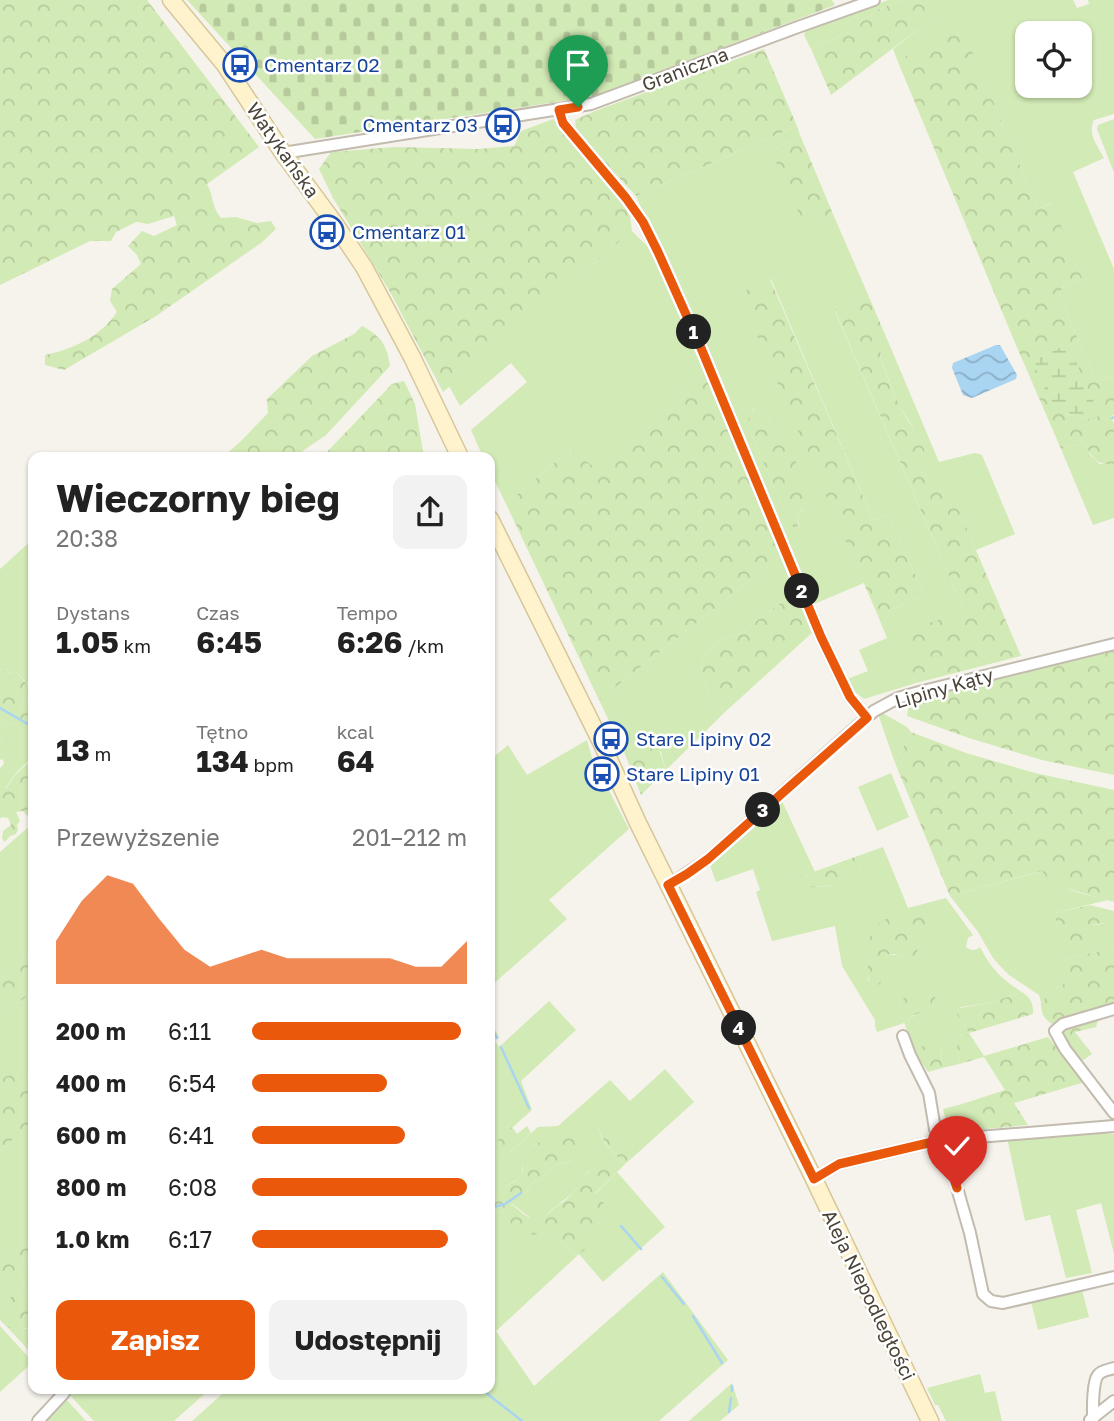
<!DOCTYPE html>
<html lang="pl">
<meta charset="utf-8">
<style>
body{margin:0;font-family:"Golos Text",sans-serif;background:#f2f2f2;color:#222;height:100vh;display:flex;flex-direction:column;font-size:26px;white-space:nowrap}
*{box-sizing:border-box;margin:0}
p{font-size:23px;color:#767676}
.icon{flex:none;width:38px;height:38px;fill:none;stroke:currentColor;stroke-width:2;stroke-linecap:round;stroke-linejoin:round}
.map{position:relative;flex:1;overflow:hidden}
.side{position:absolute;left:28px;top:452px;width:467px;height:942px;display:flex;flex-direction:column;background:#fff;border-radius:14px;box-shadow:0 2px 5px #0004}
.side>*{flex:none}
.fabs{position:absolute;left:1015px;top:21px;display:grid;gap:14px}
.fabs a{display:grid;place-items:center;width:77px;height:77px;border-radius:14px;background:#fff;box-shadow:0 2px 5px #0004;font-size:35px}
.pin{position:absolute;display:grid;place-items:center;width:60px;height:60px;color:#fff;margin:-72px -30px;border-radius:50% 50% 50% 0;rotate:-45deg;box-shadow:0 0 7px #0007}
.pin .icon{rotate:45deg}
.km{position:absolute;width:35px;height:35px;margin:-18px;border-radius:50%;background:#222;color:#fff;font-size:19px;line-height:35px;text-align:center}
.round{display:grid;place-items:center;flex:none;width:74px;height:74px;border-radius:14px;background:#f2f2f2}
.headline{display:flex;align-items:center;justify-content:space-between;height:119px;padding:0 28px}
h1{font-size:38px;font-weight:700;line-height:52px}
.stats{display:grid;grid-template-columns:repeat(3,1fr);gap:10px;height:119px;padding:7px 28px}
.stats div{display:grid;align-content:center}
.stats b{font-size:30px;font-weight:700}
.stats small{font-size:19px;font-weight:400}
.stats p{font-size:19px}
.chart{height:196px;padding:14px 28px}
.chart p{display:flex;justify-content:space-between}
.chart svg{width:100%;height:126px;margin-top:7px;fill:#ea580c;opacity:.7}
.button{display:flex;gap:14px;margin-top:auto;padding:14px 28px}
.button a{flex:1;height:80px;border-radius:14px;background:#ea580c;color:#fff;font-size:28px;font-weight:700;line-height:80px;text-align:center}
.button a+a{background:#f2f2f2;color:#222}
ul{padding:0 28px;list-style:none;font-size:23px}
li{display:grid;grid-template-columns:112px 84px 1fr;align-items:center;height:52px}
li i{height:18px;border-radius:9px;background:#ea580c}
.map>svg:first-child{display:block}
.green{fill:#d2eab5;fill-rule:evenodd}
.forest{fill:url(#forest-crowns);fill-rule:evenodd}
.wetland{fill:url(#wetland-marsh)}
.cemetery{fill:url(#cemetery-stones)}
.water{fill:url(#water-waves)}
.lines{fill:none;stroke-linecap:round;stroke-linejoin:round}
.stream{stroke:#a9d4f2;stroke-width:2.5}
.street-casing{stroke:#c2bbae;stroke-width:14}
.secondary-casing{stroke:#d6c79b;stroke-width:19}
.street{stroke:#fff;stroke-width:10}
.secondary{stroke:#fff3cd;stroke-width:16}
.route-casing{stroke:#fff;stroke-width:14}
.route{stroke:#ea580c;stroke-width:9}
.labels{text-anchor:middle;stroke-width:5;stroke-linejoin:round;paint-order:stroke}
.transit-label{font-size:19px;fill:#164399;stroke:#fff;text-anchor:start}
.street-label{font-size:19px;fill:#4b4439;stroke:#fff}
</style>
<div class="map">
<svg width="1114" height="1421" viewBox="0 0 1114 1421">
<defs>
<pattern id="forest-crowns" width="20" height="18" patternUnits="userSpaceOnUse" patternTransform="scale(1.75)"><rect width="20" height="18" fill="#d2eab5"/><path d="M2 6a3 3 0 1 1 6 0M12 15a3 3 0 1 1 6 0" fill="none" stroke="#b6ca9c"/></pattern>
<pattern id="wetland-marsh" width="20" height="14" patternUnits="userSpaceOnUse" patternTransform="scale(1.75)"><rect width="20" height="14" fill="#d2eab5"/><path d="M1 5h8M5 5V1M11 12h8M15 12V8" fill="none" stroke="#b6ca9c"/></pattern>
<pattern id="cemetery-stones" width="16" height="16" patternUnits="userSpaceOnUse" patternTransform="scale(1.75)"><rect width="16" height="16" fill="#d2eab5"/><path d="M2 7V4a2 2 0 0 1 4 0v3zM10 15v-3a2 2 0 0 1 4 0v3z" fill="#b6ca9c"/></pattern>
<pattern id="water-waves" width="16" height="10" patternUnits="userSpaceOnUse" patternTransform="scale(1.75)"><rect width="16" height="10" fill="#a9d4f2"/><path d="M0 5q4-4 8 0t8 0" fill="none" stroke="#8caec5"/></pattern>
</defs>
<rect width="100%" height="100%" fill="#f6f3ec"/>
<!-- green -->
<path class="green" d="M888,0H903L877,10L849,32L811,49L804,35L806,30Z
M951,0H1073L1077,8L1089,4L1088,0H1114V114L1094,120C1087,133 1098,147 1104,158L1073,172L1114,269V381C1108,375 1102,376 1094,376L1060,297L1062,288L1082,278L1051,203L1038,209L958,18L898,62L893,49L952,3ZM1027,33H1080V86H1027Z
M1114,119V173L1097,129L1098,125Z
M797,126L800,135L774,150L815,221L833,214L869,297L835,311L964,611L914,654L907,657L916,683L864,699L854,691L847,679L868,671L859,650L887,638L878,616L924,595L889,515L873,520L771,279L740,294L864,583L814,604L636,196ZM763,408L778,435L804,510L800,512L797,517L799,526L797,532L786,515L748,426L750,416L753,409Z
M632,231L648,247L680,312L704,371L595,469L571,449L506,504L490,471V457H483L471,430L527,382L511,363L460,406L449,386Z
M890,346L939,462L975,453L982,455L1015,534L976,550L942,471L923,476L919,467L913,427L899,406L880,357L881,351Z
M1084,443L1091,456L1100,464H1114V518L1093,525L1061,449Z
M33,539V701L31,703L26,704L18,696L29,685L16,672L6,673L0,669V569Z
M781,556L797,591L740,633L717,641L701,661C703,684 709,696 724,713L666,770L661,752L640,742L624,752L599,700Z
M880,714H884L907,727L911,732L895,763L879,717Z
M5,722C19,725 23,725 24,741L33,746C33,761 24,764 15,774C11,779 8,785 5,789L0,785V768L4,764L3,759L0,760V742L2,740Z
M587,740L592,758L629,829L549,900L567,919L490,987V760L508,745L527,775Z
M891,773L909,817L877,831L858,787Z
M782,801L815,872L794,879L818,887L831,885L860,871L855,857L883,847L908,908L946,898L973,935L968,938L966,947C970,951 976,951 980,947C991,968 1001,979 1022,992L989,1003L961,1007L955,1010L969,1033L956,1037L959,1064L942,1068L941,1042L913,1049L905,1025L909,1024L910,1018L917,1014L900,1003L904,1023L877,1032L875,1026V1020L842,966L835,926L772,941L756,892L760,890L753,869L716,882L710,865ZM934,926C931,932 927,934 923,940C918,948 917,953 909,959C900,955 893,954 884,955L868,981V963Z
M33,823V951L0,980V852Z
M1043,871C1059,892 1084,893 1108,900L1055,913L1059,944L1089,930L1092,926L1104,923L1111,930H1114V948L1061,960L1065,980L1064,984L1058,987L1041,1002L1039,995L1009,975L1002,968L993,958L978,932L950,896Z
M33,992V1080C21,1074 9,1071 0,1083V1007L8,1010Z
M549,1001L576,1030L521,1081L532,1110L490,1147V1021L499,1037L495,1040L499,1047Z
M665,1069L694,1102L631,1159L623,1154L622,1150L602,1126L599,1128C601,1143 614,1154 625,1164L618,1171L608,1166L594,1169L588,1172L572,1194L551,1210L544,1218L538,1220L532,1219L511,1203L526,1194L531,1184L543,1178L552,1168L557,1165L572,1161L586,1144L542,1142L533,1145L522,1157C523,1181 523,1176 503,1188C498,1190 495,1196 490,1199V1170L538,1127L558,1126L610,1080L630,1101Z
M962,1104L963,1131H955L947,1125L943,1109Z
M27,1126L33,1128V1236L0,1266V1151Z
M1105,1133L1114,1134V1254L1101,1203L1076,1210L1092,1273L1066,1278L1050,1215L1025,1221L1007,1138Z
M617,1172L665,1227L603,1282L579,1254L590,1245L581,1229L580,1226L583,1224H598L606,1218L605,1203L595,1194Z
M490,1209L502,1212L508,1221L549,1231L577,1256L496,1331L534,1386L663,1272L728,1360L659,1421H192L229,1388H490Z
M33,1255V1277L0,1307V1285Z
M1082,1290L1089,1317L1038,1330L1031,1302Z
M0,1326L33,1362L0,1392Z
M16,1327L29,1329L33,1328V1355L8,1328Z
M980,1374L985,1393L995,1391L1002,1421H946L938,1405H935L927,1388Z
M732,1383L739,1405L720,1421H689Z
M63,1388H211L174,1421H94Z
M66,1399L86,1421H44Z"/>
<!-- forest -->
<path class="forest" d="M0,0H147L259,147L207,184C214,197 211,205 221,218L236,217L257,223L271,221L276,229L261,243L156,316L64,370L45,365V355C73,349 100,337 117,312L110,301L112,289L141,264L137,255L128,246L142,231L154,236L177,225L174,216L148,224L136,222L116,232L111,241H90L0,285Z
M903,0H951L953,3L831,95L811,49L849,32L877,10Z
M958,17L1038,209L1052,203L1082,278L1062,288L1060,297L1094,376C1102,376 1108,375 1114,381V415L1111,416L1114,424V464C1097,466 1092,457 1084,443L1061,449L1013,338L898,62ZM1063,346L1089,419L1077,415L1065,414L1035,367L1037,359Z
M764,49L797,126L636,196L576,131L575,120L595,111Z
M553,119L566,133L629,209L632,231L443,392L389,290L333,198L319,169L331,152L394,147L478,149L514,146L521,131Z
M800,135L833,214L815,221L800,216L772,153L774,150Z
M770,279L873,520L889,515L924,595L878,616L739,294Z
M869,297L890,346L881,351L880,357C886,373 892,390 899,405C906,422 933,447 923,466L919,467L923,476L942,470L1021,656L916,683L906,657L914,654L904,632L964,611L835,310Z
M362,326C381,336 387,345 390,366L326,435L294,457H223L240,442L268,413L267,399L312,356L354,334Z
M704,371L781,556L599,700L506,504L571,449L595,468Z
M404,381L415,404L424,457H322L392,384Z
M758,407L763,408L778,435L789,443L808,495L807,507L800,512L797,517L799,531L796,532L786,515L748,426C748,418 750,410 758,407Z
M797,591L814,631L724,713C709,696 703,684 701,661L717,641L740,633Z
M1114,651V775L1042,760L969,738L907,716L910,699Z
M0,669L6,673L16,672L29,686L19,696L26,704L31,703L33,701V746L23,741C23,725 19,725 5,722L2,740L0,742Z
M911,732L966,753L1035,773L1114,790V902L1061,887L1051,882L1042,871L950,896L895,763Z
M645,741C661,745 661,756 666,770L641,795L624,752L640,742Z
M33,754V796L30,805L32,813L27,816L23,811L16,812L20,821L17,825L18,829L16,834L10,836L5,842L2,839L3,831L11,825L8,818L2,817L0,819V785L6,789L15,775L29,762Z
M855,857C860,867 862,875 857,884C849,887 842,886 833,885C818,885 805,893 794,879Z
M1090,905L1114,911V930H1111L1104,923C1093,923 1089,928 1086,938C1078,944 1068,947 1058,944L1055,913Z
M921,911L932,912L934,926L933,931L923,940L914,957L909,959L894,954L884,955C881,965 886,973 880,984L873,987C866,978 868,971 868,960C866,918 886,917 921,911Z
M1114,948V1006L1062,1019L1052,1024C1043,1018 1041,1013 1041,1002L1058,987L1064,984L1065,980L1061,974L1058,965L1061,960Z
M33,951V992L8,1010L0,1007V980Z
M928,991C935,994 937,999 935,1007C927,1013 917,1011 910,1018L909,1024L905,1025C902,1017 898,1007 902,999Z
M1022,992C1030,997 1034,1004 1033,1014L969,1033L984,1056L1048,1037L1085,1082L1014,1103L1028,1125L963,1131L962,1104L1005,1090L984,1057L959,1064L956,1037L969,1033L954,1009L989,1003Z
M1099,1016L1096,1027L1075,1032L1092,1054L1082,1061L1073,1054L1061,1032L1064,1028Z
M941,1041L942,1068L928,1072L913,1049Z
M13,1074L22,1075L33,1080V1128L27,1127L0,1151V1083L5,1077Z
M527,1126L531,1133L490,1170V1147L512,1127L517,1134Z
M602,1126C619,1132 622,1137 623,1154L631,1159L625,1164C614,1154 602,1143 599,1128Z
M566,1133C580,1135 587,1137 585,1152L578,1159L557,1165L552,1168L543,1178L531,1184L526,1194L511,1204C518,1209 526,1218 535,1219C544,1221 547,1214 553,1209C559,1204 566,1201 571,1195C577,1189 581,1179 588,1173C596,1164 610,1164 618,1171L595,1193L609,1208C608,1224 596,1226 583,1224L581,1226V1230L589,1238L590,1245L577,1256L549,1231L533,1235L519,1229L508,1221L502,1212L490,1209V1199C494,1196 498,1191 502,1188C509,1184 516,1183 521,1176C525,1169 520,1162 523,1155C527,1144 555,1137 566,1133Z
M33,1236V1255L0,1285V1266Z
M33,1277V1328H8L0,1320V1307Z"/>
<!-- wetland -->
<path class="wetland" d="M1063,346L1068,347L1071,351L1099,414L1097,418L1089,419L1077,415L1059,413L1053,408L1035,366L1037,359Z"/>
<!-- cemetery -->
<path class="cemetery" d="M187,0H832L835,5L595,96L315,139Z"/>
<!-- water -->
<path class="water" d="M996,345H1000L1017,375L1016,379L972,398L963,395L952,368L953,363Z"/>
<g class="lines">
<!-- stream -->
<path class="stream" d="M1112,418L1114,417
M0,708L26,723L33,726
M490,1025L497,1038
M501,1047L529,1108
M31,1113L33,1114
M490,1208L505,1204L521,1193
M621,1226L641,1249
M662,1277L684,1304
M693,1316L722,1363
M732,1386V1391
M480,1388L522,1421
M729,1412L731,1398"/>
<defs>
<path id="street" d="M559,110L563,123L626,198L643,222L658,252L701,348L821,637L850,697L867,718
M283,153L591,104L798,27L874,0
M669,885L708,859L874,711L898,698L919,692L1114,644
M1114,1009L1063,1024L1055,1031L1065,1049L1114,1113
M903,1036L910,1055L929,1093L935,1129L941,1140L957,1188L970,1233L983,1294L991,1301L1003,1303L1114,1277
M814,1179L839,1164L941,1140L1114,1126
M1090,1420L1114,1401
M38,1421L64,1393
M1093,1421C1093,1411 1092,1383 1098,1375C1102,1370 1109,1370 1114,1368"/>
<path id="secondary" d="M171,0L225,65L283,153L335,224L364,267L412,357L460,457
M490,519L601,742L638,823L811,1173L930,1421"/>
</defs>
<!-- street casing -->
<use href="#street" class="street-casing"/>
<!-- secondary casing -->
<use href="#secondary" class="secondary-casing"/>
<!-- street -->
<use href="#street" class="street"/>
<!-- secondary -->
<use href="#secondary" class="secondary"/>
</g>
<g class="lines">
<defs>
<path id="route" d="M578,107L559,110L563,123L626,198L643,222L658,252L701,348L821,637L850,697L867,718L708,859L687,874L668,885L814,1179L839,1164L941,1140L957,1188"/>
</defs>
<!-- route casing -->
<use href="#route" class="route-casing"/>
<!-- route -->
<use href="#route" class="route"/>
</g>
<!-- icons -->
<defs>
<symbol id="bus-ring" viewBox="-11 -11 22 22"><circle r="9.5" fill="#fff" stroke="#1a4fb4" stroke-width="1.5"/><path d="M-5-6H5V4H4V6H2V4H-2V6H-4V4H-5ZM-3.5-4V0h7V-4ZM-3.5 1.2v1.5H-2V1.2ZM2 1.2v1.5H3.5V1.2Z" fill="#1a4fb4"/></symbol>
</defs>
<g fill-rule="evenodd">
<use href="#bus-ring" x="221" y="46" width="38" height="38"/>
<use href="#bus-ring" x="484" y="106" width="38" height="38"/>
<use href="#bus-ring" x="308" y="213" width="38" height="38"/>
<use href="#bus-ring" x="592" y="720" width="38" height="38"/>
<use href="#bus-ring" x="583" y="755" width="38" height="38"/>
</g>
<g class="labels">
<!-- transit labels -->
<g class="transit-label">
<text x="264" y="72">Cmentarz 02</text>
<text x="478" y="132" text-anchor="end">Cmentarz 03</text>
<text x="352" y="239">Cmentarz 01</text>
<text x="636" y="746">Stare Lipiny 02</text>
<text x="626" y="781">Stare Lipiny 01</text>
</g>
<!-- street labels -->
<g class="street-label">
<text transform="translate(685 69) rotate(-21)" y="7">Graniczna</text>
<text transform="translate(283 150) rotate(55)" y="7">Watykańska</text>
<text transform="translate(944 688) rotate(-16)" y="7">Lipiny Kąty</text>
<text transform="translate(869 1295) rotate(64)" y="7">Aleja Niepodległości</text>
</g>
</g>
</svg>
<div class="fabs">
<a><svg class="icon" aria-label="locate" viewBox="0 0 24 24"><circle cx="12" cy="12" r="6"/><path d="M12 2v4M12 18v4M2 12h4M18 12h4"/></svg></a>
</div>
<div class="pin" style="left:578px;top:107px;background:#1e9e55"><svg class="icon" aria-label="arrive" viewBox="0 0 24 24"><path d="M6 21V4h12l-3 4 3 4H6"/></svg></div>
<div class="pin" style="left:957px;top:1188px;background:#d93025"><svg class="icon" aria-label="check" viewBox="0 0 24 24"><path d="M5 12l5 5 9-10"/></svg></div>
<b class="km" style="left:694px;top:332px">1</b>
<b class="km" style="left:802px;top:591px">2</b>
<b class="km" style="left:763px;top:810px">3</b>
<b class="km" style="left:739px;top:1028px">4</b>
<section class="side">
<div class="headline"><div><h1>Wieczorny bieg</h1><p>20:38</p></div><a class="round"><svg class="icon" aria-label="share" viewBox="0 0 24 24"><path d="M12 15V3M7 8l5-5 5 5M5 13v7h14v-7"/></svg></a></div>
<div class="stats">
<div><p>Dystans</p><b>1.05<small> km</small></b></div>
<div><p>Czas</p><b>6:45</b></div>
<div><p>Tempo</p><b>6:26<small> /km</small></b></div>
</div>
<div class="stats">
<div><b>13<small> m</small></b></div>
<div><p>Tętno</p><b>134<small> bpm</small></b></div>
<div><p>kcal</p><b>64</b></div>
</div>
<div class="chart"><p><span>Przewyższenie</span>201–212 m</p>
<svg viewBox="0 0 160 44" preserveAspectRatio="none"><path d="M0 44V29L10 15L20 6L30 9L40 21L50 32L60 38L70 35L80 32L90 35L100 35L110 35L120 35L130 35L140 38L150 38L160 29V44z"/></svg>
</div>
<ul>
<li><b>200 m</b>6:11<i style="width:97%"></i></li>
<li><b>400 m</b>6:54<i style="width:63%"></i></li>
<li><b>600 m</b>6:41<i style="width:71%"></i></li>
<li><b>800 m</b>6:08<i style="width:100%"></i></li>
<li><b>1.0 km</b>6:17<i style="width:91%"></i></li>
</ul>
<div class="button"><a>Zapisz</a><a>Udostępnij</a></div>
</section>
</div>
